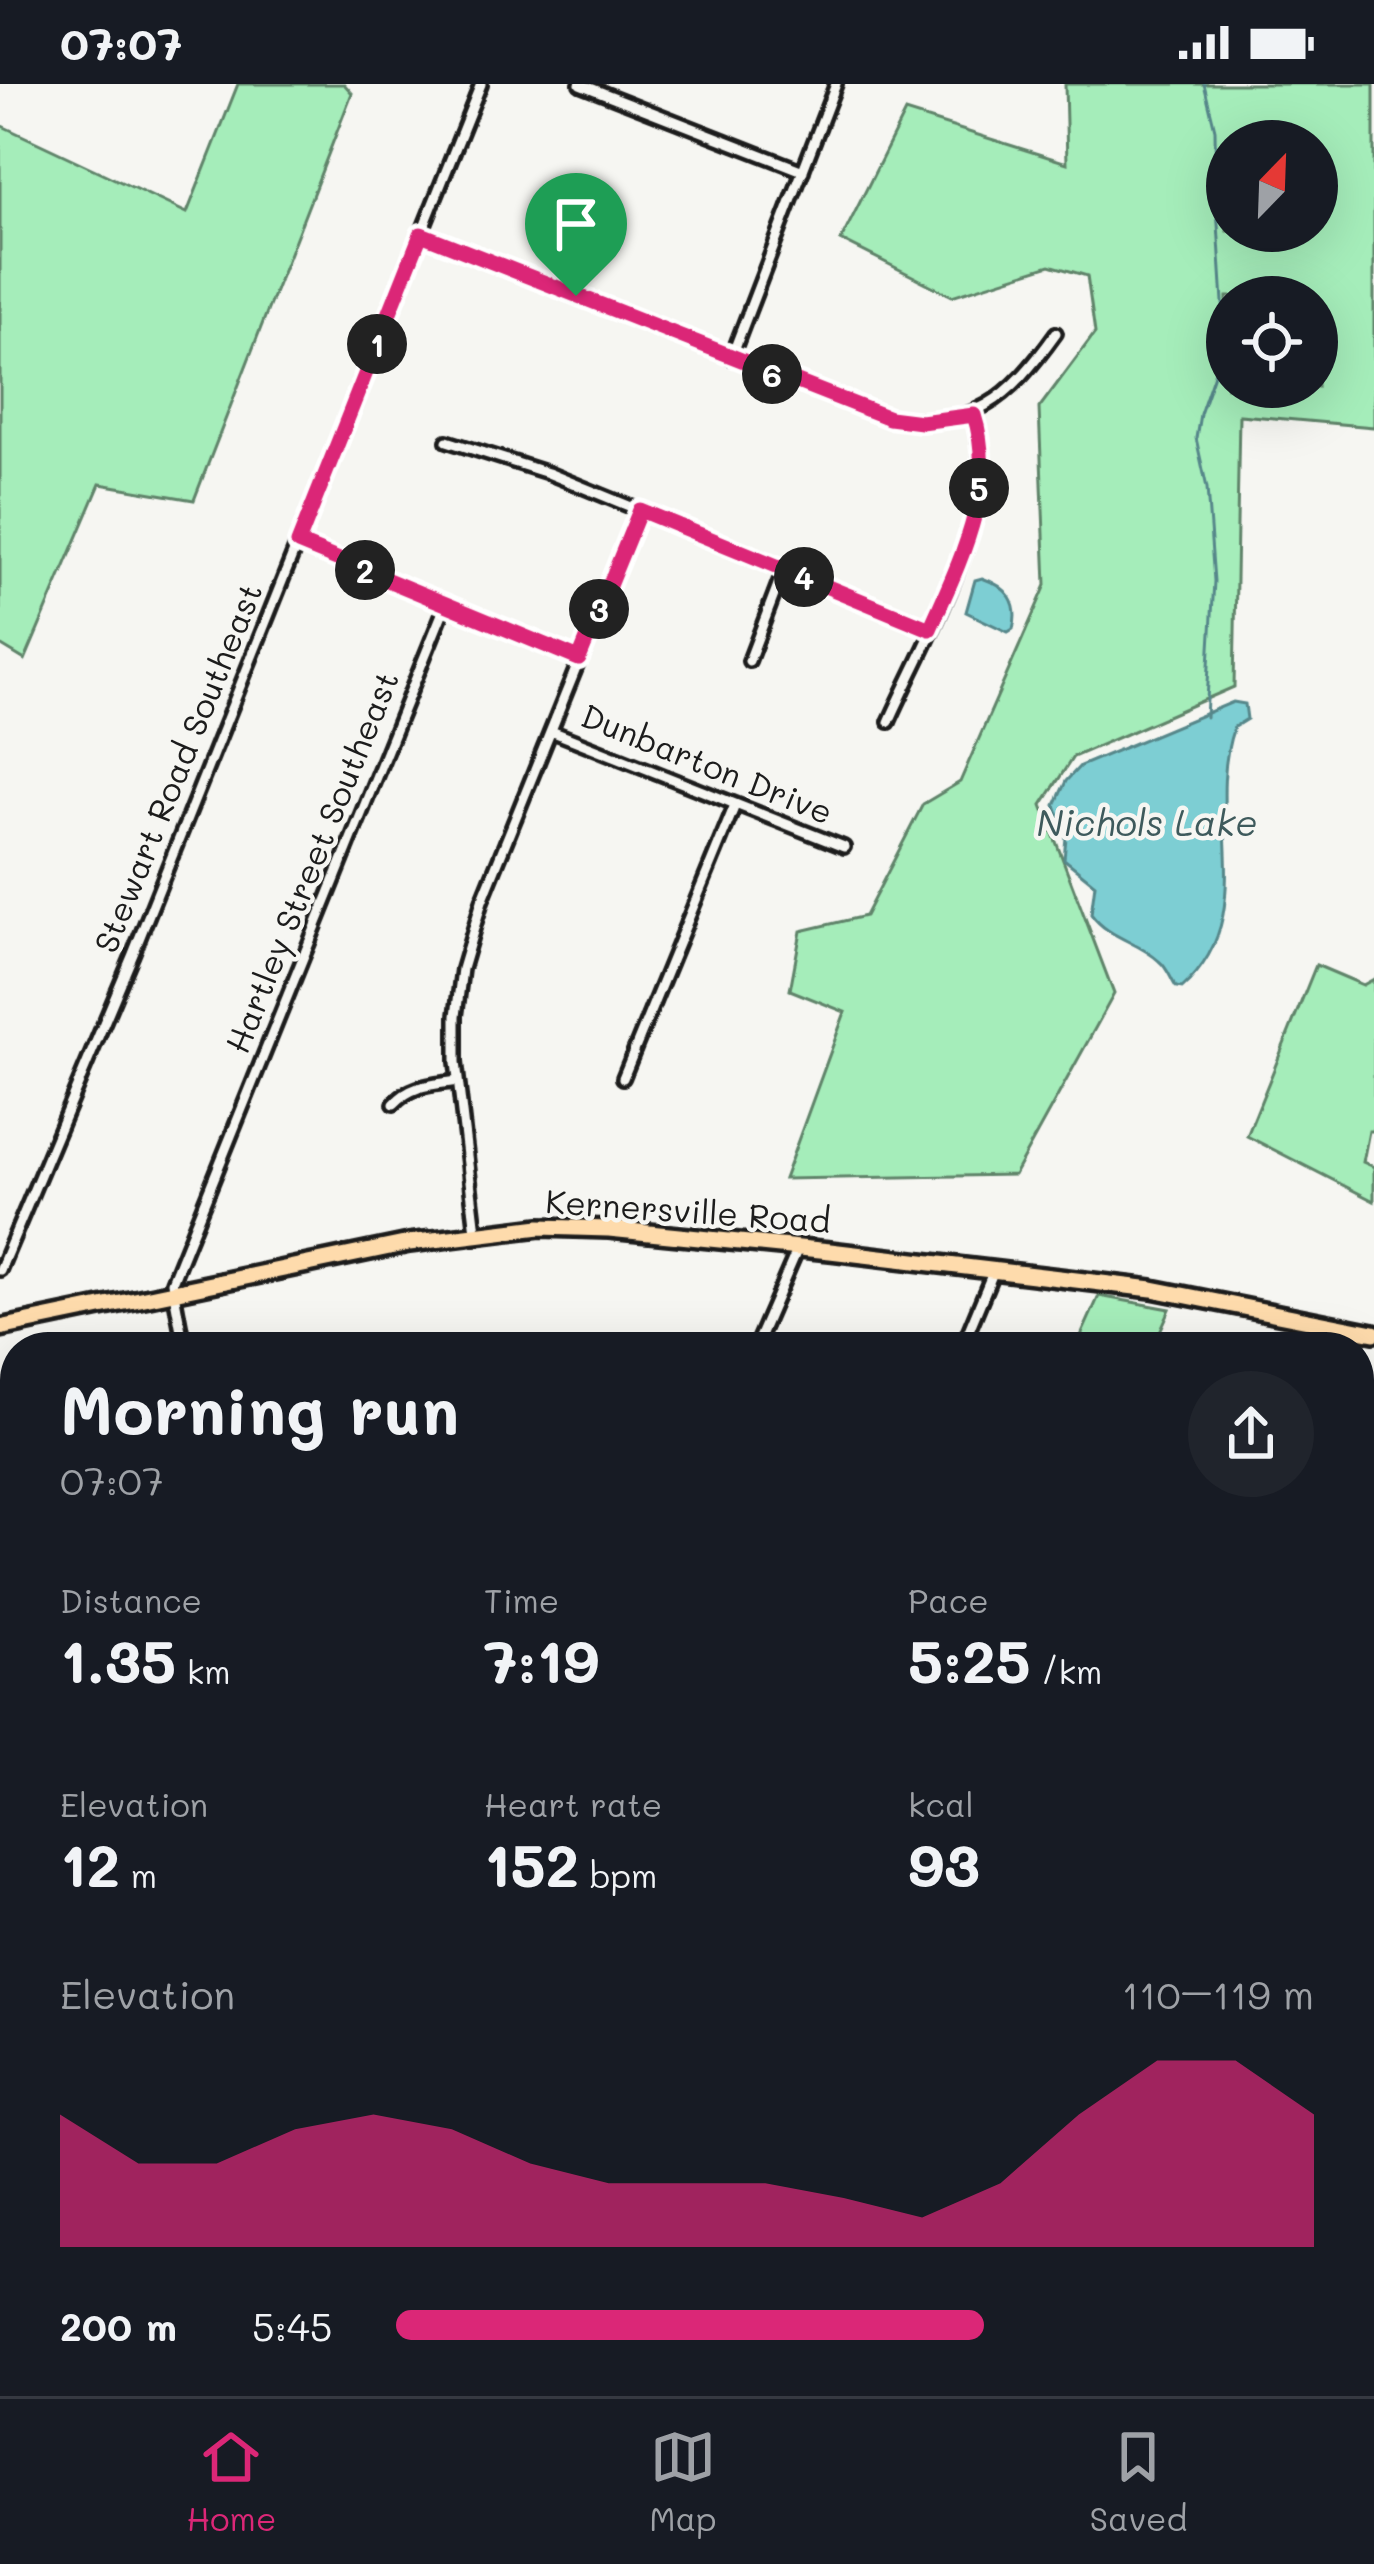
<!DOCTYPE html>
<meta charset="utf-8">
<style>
body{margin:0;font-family:Mali,sans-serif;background:#20242c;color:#f1f3f6;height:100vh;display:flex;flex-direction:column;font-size:45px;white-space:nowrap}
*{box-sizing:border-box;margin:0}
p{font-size:39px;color:#9ea1a6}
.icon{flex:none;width:66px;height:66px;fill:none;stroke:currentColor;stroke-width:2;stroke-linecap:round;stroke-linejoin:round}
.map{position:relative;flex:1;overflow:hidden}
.panel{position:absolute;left:0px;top:1248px;width:1374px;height:1065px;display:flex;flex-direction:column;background:#171b24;border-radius:48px 48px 0 0;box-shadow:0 12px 48px #0002}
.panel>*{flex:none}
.needle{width:78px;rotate:23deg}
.fabs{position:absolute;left:1206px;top:36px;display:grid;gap:24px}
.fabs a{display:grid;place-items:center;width:132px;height:132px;border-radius:50%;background:#171b24;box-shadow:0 12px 48px #0002;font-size:60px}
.pin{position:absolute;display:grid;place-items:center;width:102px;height:102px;color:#fff;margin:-123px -51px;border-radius:50% 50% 50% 0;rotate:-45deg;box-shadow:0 0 12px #0007}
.pin .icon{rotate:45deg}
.km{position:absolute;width:60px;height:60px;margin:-30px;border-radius:50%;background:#222;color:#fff;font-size:33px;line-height:60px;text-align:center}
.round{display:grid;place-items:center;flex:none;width:126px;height:126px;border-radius:63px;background:#20242c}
.headline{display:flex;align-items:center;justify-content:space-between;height:204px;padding:0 60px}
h1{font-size:66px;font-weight:700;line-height:90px}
.metrics{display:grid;grid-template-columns:repeat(3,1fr);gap:18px;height:204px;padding:12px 60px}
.metrics div{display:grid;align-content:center}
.metrics b{font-size:60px;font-weight:700}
.metrics small{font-size:33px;font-weight:400}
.metrics p{font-size:33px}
.chart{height:336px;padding:24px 60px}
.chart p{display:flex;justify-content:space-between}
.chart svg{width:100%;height:216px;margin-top:12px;fill:#db2777;opacity:.7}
ul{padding:0 60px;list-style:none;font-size:39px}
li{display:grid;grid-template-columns:192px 144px 1fr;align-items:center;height:90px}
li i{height:30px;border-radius:15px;background:#db2777}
.status{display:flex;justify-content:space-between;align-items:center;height:84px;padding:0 60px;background:#171b24;direction:ltr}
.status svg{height:33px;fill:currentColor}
.tab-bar{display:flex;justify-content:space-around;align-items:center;height:168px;border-top:3px solid #363941;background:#171b24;font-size:33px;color:#9ea1a6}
.tab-bar a{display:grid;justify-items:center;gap:6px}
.tab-bar .active{color:#db2777}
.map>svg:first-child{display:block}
.green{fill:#a5edba;stroke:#60846b;stroke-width:3;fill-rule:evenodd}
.water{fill:#7dced3;stroke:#56878a;stroke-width:3}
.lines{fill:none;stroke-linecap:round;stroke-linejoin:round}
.stream{stroke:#56878a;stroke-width:3}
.street-casing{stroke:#1c1c1c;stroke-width:18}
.primary-casing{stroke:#1c1c1c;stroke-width:24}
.street{stroke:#f6f6f2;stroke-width:9}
.primary{stroke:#fedbac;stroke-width:15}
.route-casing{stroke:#fff;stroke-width:24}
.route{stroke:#db2777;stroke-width:15}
.labels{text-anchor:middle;stroke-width:9;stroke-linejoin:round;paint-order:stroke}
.street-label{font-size:33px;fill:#1c1c1c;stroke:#f6f6f2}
.water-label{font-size:36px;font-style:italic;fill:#3e5a5c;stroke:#f6f6f2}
</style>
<div class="status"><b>07:07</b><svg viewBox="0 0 49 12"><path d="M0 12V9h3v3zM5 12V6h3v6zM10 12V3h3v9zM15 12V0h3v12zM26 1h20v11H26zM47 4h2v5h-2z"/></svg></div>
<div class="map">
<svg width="1374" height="2312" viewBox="0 0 1374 2312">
<rect width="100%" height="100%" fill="#f6f6f2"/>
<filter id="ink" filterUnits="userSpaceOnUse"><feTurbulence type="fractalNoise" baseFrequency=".00833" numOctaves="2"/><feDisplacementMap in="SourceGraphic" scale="24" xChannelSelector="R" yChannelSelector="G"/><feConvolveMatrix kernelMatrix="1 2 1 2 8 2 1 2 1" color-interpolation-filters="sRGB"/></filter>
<g filter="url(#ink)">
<!-- green -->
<path class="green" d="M238,0H344L352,9L194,416L100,400L25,576L0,561V41L187,129Z
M1065,0H1374V343L1239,331L1234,603L1073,673L1042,721L1114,910L1014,1091L784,1095L845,928L790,906L801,847L865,832L923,720L960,698L1046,501L1039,324L1095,249L1087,192L1050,181L952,212L841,156L905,28L1067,79ZM1317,57V147H1227V57ZM1317,213V303H1227V213Z
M1316,881L1363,901L1374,895V1047H1369L1363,1078L1374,1083V1117L1247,1052Z
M1099,1212L1170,1225L1153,1263H1076Z
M620,2298H704L698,2312H615Z"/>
<!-- water -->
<path class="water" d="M982,494C1008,503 1020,518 1013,545L1008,548L966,528L975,496Z
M1233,618L1245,620L1247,635L1234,643C1203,730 1262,832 1182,904L1176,903C1170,894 1168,884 1159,877C1138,857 1109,855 1091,830L1095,800L1064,775L1066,753L1055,721L1066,697L1080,682Z"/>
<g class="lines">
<!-- stream -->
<path class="stream" d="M1204,0L1215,45L1216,116
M1206,633L1214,497L1207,404L1196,354L1200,330L1215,287L1224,234L1217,124
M1359,1765L1374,1759
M0,2270L14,2295
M792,2312L804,2298"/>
<defs>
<path id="street" d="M580,0L803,87
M421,150L889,334C974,346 1009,315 1056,249
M731,274L836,0
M447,357L548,389L930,545
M298,459L579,575
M749,577L784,485
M889,638C927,552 1005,426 973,331
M551,647L844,763
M623,994L735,721
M394,1020C412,1000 433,1001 458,997
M476,1148L456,978V932L462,885L482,817L640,426
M0,1186L133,870L481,0
M184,1263L172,1198L446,520
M755,1263L798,1164
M962,1263L994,1186
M1359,1341L1374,1344
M1359,1498L1374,1501
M1359,1645H1374
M1359,2037L1374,2044
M1359,2111L1374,2085
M1032,2298L1065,2312
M9,2312L18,2298
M232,2312L239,2298
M403,2312L414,2298
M971,2312L977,2298
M1122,2312L1128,2298
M1261,2312L1268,2298"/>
<path id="primary" d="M0,1244L409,1159L540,1143L609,1145L830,1167L1152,1205L1374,1249"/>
</defs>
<!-- street casing -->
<use href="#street" class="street-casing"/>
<!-- primary casing -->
<use href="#primary" class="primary-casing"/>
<!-- street -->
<use href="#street" class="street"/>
<!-- primary -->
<use href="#primary" class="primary"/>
</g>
</g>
<g class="lines" filter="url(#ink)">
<defs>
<path id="route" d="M421,150L889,334L921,338L974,331C998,405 959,479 930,545L640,426L579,575L298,459Z"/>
</defs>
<!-- route casing -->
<use href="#route" class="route-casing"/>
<!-- route -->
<use href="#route" class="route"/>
</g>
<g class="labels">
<!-- street labels -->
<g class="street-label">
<text transform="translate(707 680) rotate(22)" y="12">Dunbarton Drive</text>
<text transform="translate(178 684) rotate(-68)" y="12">Stewart Road Southeast</text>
<text transform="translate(312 778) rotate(-68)" y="12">Hartley Street Southeast</text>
<text transform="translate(688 1127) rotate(4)" y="12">Kernersville Road</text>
</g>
<!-- water labels -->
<g class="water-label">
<text x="1147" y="752">Nichols Lake</text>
</g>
</g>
</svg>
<div class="fabs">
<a><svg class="needle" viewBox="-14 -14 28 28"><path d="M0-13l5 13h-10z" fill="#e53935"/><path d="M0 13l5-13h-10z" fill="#9ea1a6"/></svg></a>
<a><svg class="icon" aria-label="locate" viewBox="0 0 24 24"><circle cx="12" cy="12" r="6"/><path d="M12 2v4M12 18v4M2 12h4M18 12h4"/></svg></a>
</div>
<div class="pin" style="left:576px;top:212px;background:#1e9e55"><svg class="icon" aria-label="arrive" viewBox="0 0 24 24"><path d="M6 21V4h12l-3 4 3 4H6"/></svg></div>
<b class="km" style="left:377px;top:260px">1</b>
<b class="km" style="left:365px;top:486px">2</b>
<b class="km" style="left:599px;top:525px">3</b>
<b class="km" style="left:804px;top:493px">4</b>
<b class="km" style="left:979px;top:404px">5</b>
<b class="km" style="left:772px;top:290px">6</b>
<section class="panel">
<div class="headline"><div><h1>Morning run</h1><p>07:07</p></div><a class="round"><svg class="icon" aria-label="share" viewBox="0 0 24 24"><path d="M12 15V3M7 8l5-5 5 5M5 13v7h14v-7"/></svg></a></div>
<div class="metrics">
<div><p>Distance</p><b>1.35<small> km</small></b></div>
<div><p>Time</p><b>7:19</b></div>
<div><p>Pace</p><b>5:25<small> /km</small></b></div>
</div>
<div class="metrics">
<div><p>Elevation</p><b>12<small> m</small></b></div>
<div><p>Heart rate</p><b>152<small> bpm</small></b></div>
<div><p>kcal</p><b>93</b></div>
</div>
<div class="chart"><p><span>Elevation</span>110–119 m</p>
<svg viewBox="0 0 160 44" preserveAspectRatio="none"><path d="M0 44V17L10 27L20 27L30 20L40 17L50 20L60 27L70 31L80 31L90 31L100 34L110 38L120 31L130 17L140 6L150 6L160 17V44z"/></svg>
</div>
<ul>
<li><b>200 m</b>5:45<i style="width:64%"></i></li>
</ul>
</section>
</div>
<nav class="tab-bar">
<a class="active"><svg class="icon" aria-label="home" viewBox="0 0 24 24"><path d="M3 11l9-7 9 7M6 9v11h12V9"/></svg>Home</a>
<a><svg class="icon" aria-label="map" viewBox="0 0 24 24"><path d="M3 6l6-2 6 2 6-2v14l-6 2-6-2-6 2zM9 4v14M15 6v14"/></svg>Map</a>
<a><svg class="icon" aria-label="saved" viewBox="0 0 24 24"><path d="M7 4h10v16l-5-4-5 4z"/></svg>Saved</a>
</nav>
